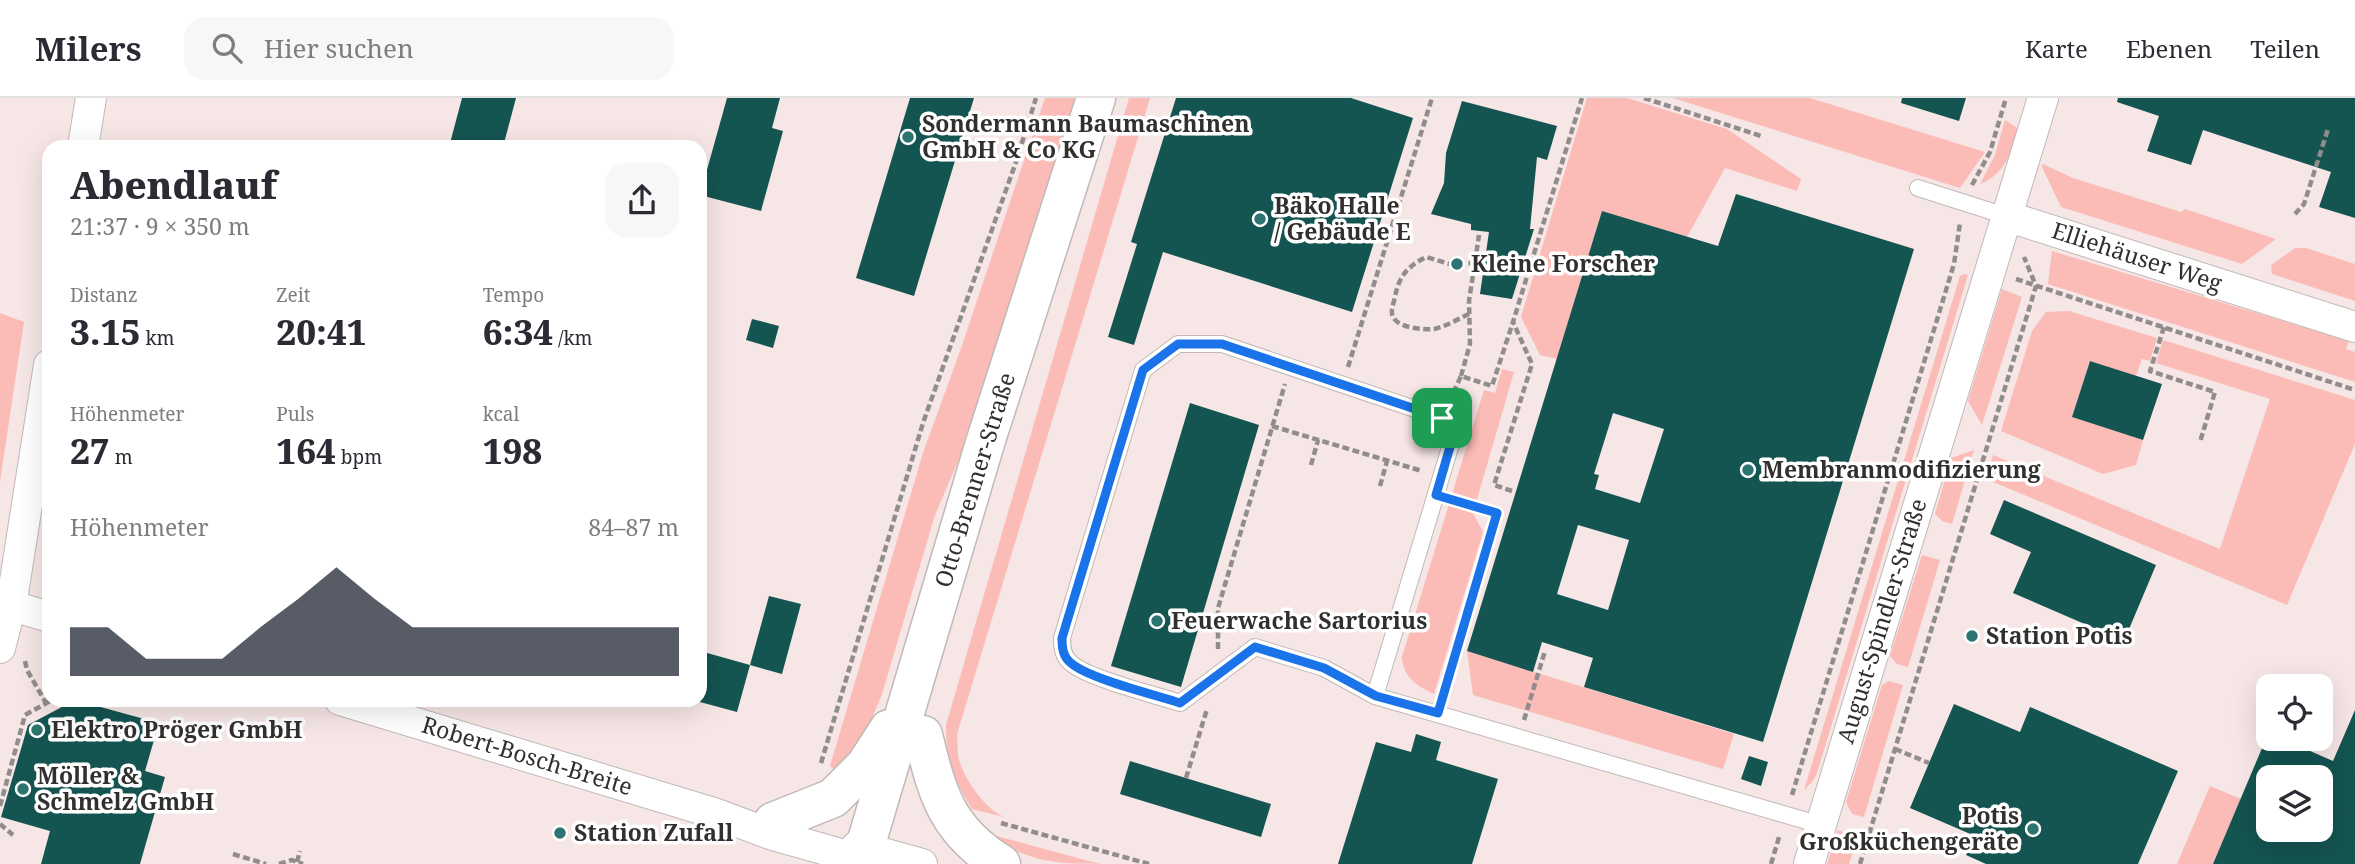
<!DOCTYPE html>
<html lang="de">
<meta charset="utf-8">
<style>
body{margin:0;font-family:"Noto Serif",serif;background:#f7f7f7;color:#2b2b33;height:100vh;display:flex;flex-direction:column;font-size:26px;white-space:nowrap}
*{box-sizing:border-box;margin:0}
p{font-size:23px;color:#7c7c81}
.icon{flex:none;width:38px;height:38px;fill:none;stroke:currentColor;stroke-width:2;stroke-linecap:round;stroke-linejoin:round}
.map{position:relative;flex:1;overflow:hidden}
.side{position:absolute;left:42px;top:42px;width:665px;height:567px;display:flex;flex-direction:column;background:#fff;border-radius:21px;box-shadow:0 7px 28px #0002}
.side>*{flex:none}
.tools{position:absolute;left:2256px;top:576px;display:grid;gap:14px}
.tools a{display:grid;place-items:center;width:77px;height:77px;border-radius:14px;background:#fff;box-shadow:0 7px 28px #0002;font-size:35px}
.pin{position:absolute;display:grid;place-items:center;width:60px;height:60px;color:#fff;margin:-30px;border-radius:14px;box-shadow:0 4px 10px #0006}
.round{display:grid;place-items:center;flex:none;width:74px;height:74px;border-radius:21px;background:#f7f7f7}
.headline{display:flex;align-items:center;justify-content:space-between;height:119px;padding:0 28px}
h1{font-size:38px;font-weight:800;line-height:52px}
.figures{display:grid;grid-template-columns:repeat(3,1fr);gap:10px;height:119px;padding:7px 28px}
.figures div{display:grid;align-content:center}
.figures b{font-size:35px;font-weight:800}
.figures small{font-size:19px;font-weight:400}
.figures p{font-size:19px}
.chart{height:196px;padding:14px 28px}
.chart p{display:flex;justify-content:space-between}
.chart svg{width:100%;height:126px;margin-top:7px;fill:#111827;opacity:.7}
header{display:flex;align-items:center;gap:42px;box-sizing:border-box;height:98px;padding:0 35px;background:#fff;border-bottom:2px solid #e1e1e2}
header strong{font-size:33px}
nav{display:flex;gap:38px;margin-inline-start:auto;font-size:24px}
.search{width:490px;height:63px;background:#f7f7f7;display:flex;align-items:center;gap:18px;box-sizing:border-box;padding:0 24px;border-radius:21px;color:#7c7c81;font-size:26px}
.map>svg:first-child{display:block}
.built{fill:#f6e6e5;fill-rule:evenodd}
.green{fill:#fbbbb7}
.building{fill:#145451;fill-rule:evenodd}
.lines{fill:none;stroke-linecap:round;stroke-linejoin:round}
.lane-casing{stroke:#c0b9b8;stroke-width:18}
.street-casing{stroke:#c0b9b8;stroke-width:32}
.secondary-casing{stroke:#c0b9b8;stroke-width:41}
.path{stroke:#918d8c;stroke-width:4.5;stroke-dasharray:7 3.5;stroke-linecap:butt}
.lane{stroke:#fff;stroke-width:16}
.street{stroke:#fff;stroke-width:30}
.secondary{stroke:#fff;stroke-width:38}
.route-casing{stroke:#fff;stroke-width:14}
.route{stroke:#1a73e8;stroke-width:9}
.poi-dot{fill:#2b7470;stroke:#fff;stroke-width:2.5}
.labels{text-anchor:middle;stroke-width:7;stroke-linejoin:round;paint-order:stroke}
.poi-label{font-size:23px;font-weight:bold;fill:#32302f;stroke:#fff;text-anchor:start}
.street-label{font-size:23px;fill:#32302f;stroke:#fff}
</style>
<header>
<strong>Milers</strong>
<div class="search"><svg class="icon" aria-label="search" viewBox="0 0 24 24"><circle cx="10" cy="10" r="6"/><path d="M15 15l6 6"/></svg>Hier suchen</div>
<nav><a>Karte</a><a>Ebenen</a><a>Teilen</a></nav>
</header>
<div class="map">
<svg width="2355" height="766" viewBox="0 0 2355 766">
<rect width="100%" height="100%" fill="#faf3f3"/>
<!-- built -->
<path class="built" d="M0,0H2355V766H0ZM49,49H700V602H49ZM2268,588H2320V640H2268ZM2268,679H2320V732H2268Z"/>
<!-- green -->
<path class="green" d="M1045,0H1083L968,340L935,417L882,596L864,639L838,675L830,668L923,355L959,256Z
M1129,0H1150L957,636C958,643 957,651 958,658C963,680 984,710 1004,719L972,711C955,685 945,658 946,627Z
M1587,0H1627L1727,31L1801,81L1797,93L1725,70L1687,139L1602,113L1557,261L1540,257L1521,219Z
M1673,0H1810L1985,54L1960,90Z
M2005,22L2019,31C2011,56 2005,76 1980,86L1995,57Z
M2043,66L2073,80L2181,114L2185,111L2276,141L2242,166L2061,109L2042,69Z
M2295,150H2306L2355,166V203L2272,176L2271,167Z
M2052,153L2349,243L2346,251L2355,254V284L2048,186Z
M1964,176L1968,177L1817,675L1813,683L1804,692L1960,178Z
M2002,191L2022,199L1982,327L1968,303Z
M2069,213L2157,240L2150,263L2142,261L2136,278L2090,263L2072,319L2143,342L2136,367L2103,376L2001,333L2032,233L2046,214Z
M0,215L24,224L0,383Z
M2163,242L2355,302V346L2287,507L1986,381L1993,357L2220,451L2270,301L2156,265Z
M1502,271L1514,274L1473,415L1483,434L1434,596C1417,588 1403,579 1402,559L1484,292L1495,295Z
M1974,352L1952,426L1942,423L1935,416L1951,360Z
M1922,457L1940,462L1908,569L1897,566L1890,558Z
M1467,553L1734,636L1723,671L1473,597Z
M1889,583L1903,587L1864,719L1852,716L1846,704L1882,587Z
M2210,688L2241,701L2213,766H2177Z
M1838,732L1858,739L1849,766H1827Z
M989,736L1100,766C1056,766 1026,764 989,736Z"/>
<!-- building -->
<path class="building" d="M462,0H516L503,49H449Z
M727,0H780L772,30L783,33L761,113L700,97Z
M910,0H974L914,198L856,180Z
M1176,0H1351L1413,20L1352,214L1163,154L1134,247L1108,239L1137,146L1131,144Z
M1902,0H1966L1959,23L1901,5Z
M2118,0H2355V120L2319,109L2331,74L2203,32L2191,67L2147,53L2159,18L2117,4Z
M1462,3L1557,28L1547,62L1537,59L1530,131H1534L1512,201L1480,196L1489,134L1471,132V126L1431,116L1444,85L1446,55Z
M1736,96L1914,151L1763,644L1584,589L1593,560L1542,544L1533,574L1467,553L1602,113L1718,148ZM1613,315L1664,331L1640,405L1595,391L1599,377L1594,376ZM1578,427L1629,442L1608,512L1557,496Z
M752,221L779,228L773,250L746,242Z
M2090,263L2162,286L2143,342L2072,319Z
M1190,305L1259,327L1181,589L1111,568Z
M2004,402L2156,467L2124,543L2013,495L2031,454L1990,436Z
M769,498L801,506L782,576L750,567Z
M700,553L750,567L737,614L700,604Z
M75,602L159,625L145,673L165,679L140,766H41L50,733L1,719L28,627Z
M1954,606L2020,634L2030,609L2178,673L2138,766H1986L1966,757L1975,738L1910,710Z
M2355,612V766H2213L2268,636V640H2280L2333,663ZM2268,679H2320V732H2268Z
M1416,636L1441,644L1436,662L1498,681L1472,766H1338L1376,644L1411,654Z
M1749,658L1768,664L1761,688L1741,681Z
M1130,663L1271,706L1261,739L1120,696Z"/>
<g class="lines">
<defs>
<path id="lane" d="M1918,90L2006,118
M1375,598L1452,343L1442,320L1222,246H1178L1143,272L1062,540C1062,550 1063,559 1071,565C1087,580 1156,597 1180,605L1255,549L1324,570L1375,598L1821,727"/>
<path id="street" d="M83,49L91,0
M2006,118L2355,229
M0,504L49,519
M0,550L11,508L49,267
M340,602L714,715L773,737L876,766
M857,748L922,766
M1809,766L2043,0"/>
<path id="secondary" d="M923,637C937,695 946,732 1001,766
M773,724L833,700L865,668L889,631
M860,766L985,345L1096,0"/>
</defs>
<!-- lane casing -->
<use href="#lane" class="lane-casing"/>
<!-- street casing -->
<use href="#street" class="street-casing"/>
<!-- secondary casing -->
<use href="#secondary" class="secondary-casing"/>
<!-- path -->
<path class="path" d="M1644,0L1761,38
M1972,87L1990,54L2006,0
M2295,116L2304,106L2328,31
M2016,181L2355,292
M1469,216C1458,221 1447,228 1434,231C1423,232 1393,230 1392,215C1391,211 1394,204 1395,199C1399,178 1407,169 1426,159L1450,166L1474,165
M2164,229L2150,273L2215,294L2200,344
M1348,269L1432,0
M1461,278L1470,246L1469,203L1479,137
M1449,304L1461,278L1492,288L1513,224
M1272,328L1422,373
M1311,367L1318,342
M1380,388L1387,363
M1512,393L1494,387L1532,266L1513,224L1582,0
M1218,551V510L1285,286
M25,563L27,572L46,605
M1443,596L1497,415L1454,403
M1524,622L1545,553
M1895,651L1929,665
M821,665L923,325L1016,64L1036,0
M1186,680L1207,611
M1792,697L1954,166L1960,125
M0,708L25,617L52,602
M1001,725L1149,766
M0,726L13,737
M233,756L266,766
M297,764L300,753
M279,766L292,762L303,766
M1771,766L1780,736
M1860,766L2036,188L2024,159"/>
<!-- lane -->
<use href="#lane" class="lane"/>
<!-- street -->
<use href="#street" class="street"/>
<!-- secondary -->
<use href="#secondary" class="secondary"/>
</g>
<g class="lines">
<defs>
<path id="route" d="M1178,246H1222L1442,320L1452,342L1436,397L1497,415L1438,615L1376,598L1324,570L1255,549L1180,605C1156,597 1087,580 1071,565C1063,559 1062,550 1062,540L1143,272Z"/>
</defs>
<!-- route casing -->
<use href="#route" class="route-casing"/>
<!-- route -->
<use href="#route" class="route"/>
</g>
<!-- markers -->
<g class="poi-dot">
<circle cx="908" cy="39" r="7"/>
<circle cx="1260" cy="121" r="7"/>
<circle cx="1457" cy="166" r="7"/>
<circle cx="1748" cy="372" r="7"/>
<circle cx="1157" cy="523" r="7"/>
<circle cx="1972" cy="538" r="7"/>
<circle cx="37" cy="632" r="7"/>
<circle cx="23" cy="691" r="7"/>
<circle cx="2033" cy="731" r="7"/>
<circle cx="560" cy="735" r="7"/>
</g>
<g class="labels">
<!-- poi labels -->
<g class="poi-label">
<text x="922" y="34">Sondermann Baumaschinen<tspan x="922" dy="26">GmbH &amp; Co KG</tspan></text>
<text x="1274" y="116">Bäko Halle<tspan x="1274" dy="26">/ Gebäude E</tspan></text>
<text x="1471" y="174">Kleine Forscher</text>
<text x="1762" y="380">Membranmodifizierung</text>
<text x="1171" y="531">Feuerwache Sartorius</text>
<text x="1986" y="546">Station Potis</text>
<text x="51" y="640">Elektro Pröger GmbH</text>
<text x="37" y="686">Möller &amp;<tspan x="37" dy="26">Schmelz GmbH</tspan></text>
<text x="2019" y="726" text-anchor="end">Potis<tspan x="2019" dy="26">Großküchengeräte</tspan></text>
<text x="574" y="743">Station Zufall</text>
</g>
<!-- street labels -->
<g class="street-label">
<text transform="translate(2137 159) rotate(18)" y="8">Elliehäuser Weg</text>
<text transform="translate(975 382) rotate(-73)" y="8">Otto-Brenner-Straße</text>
<text transform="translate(1882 523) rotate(-73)" y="8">August-Spindler-Straße</text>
<text transform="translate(527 658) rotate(17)" y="8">Robert-Bosch-Breite</text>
</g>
</g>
</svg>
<div class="tools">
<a><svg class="icon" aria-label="locate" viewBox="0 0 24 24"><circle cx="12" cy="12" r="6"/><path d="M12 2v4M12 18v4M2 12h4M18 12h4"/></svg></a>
<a><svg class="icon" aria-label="layers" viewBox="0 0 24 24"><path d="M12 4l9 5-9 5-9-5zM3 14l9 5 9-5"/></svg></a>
</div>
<div class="pin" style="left:1442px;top:320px;background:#1e9e55"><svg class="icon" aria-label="arrive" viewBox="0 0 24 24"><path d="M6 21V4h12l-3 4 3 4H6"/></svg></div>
<section class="side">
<div class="headline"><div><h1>Abendlauf</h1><p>21:37 · 9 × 350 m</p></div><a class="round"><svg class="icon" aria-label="share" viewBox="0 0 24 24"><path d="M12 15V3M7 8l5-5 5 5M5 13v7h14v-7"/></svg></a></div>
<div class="figures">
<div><p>Distanz</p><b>3.15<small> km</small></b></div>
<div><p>Zeit</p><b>20:41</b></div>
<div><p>Tempo</p><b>6:34<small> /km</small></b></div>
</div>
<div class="figures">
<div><p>Höhenmeter</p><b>27<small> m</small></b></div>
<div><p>Puls</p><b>164<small> bpm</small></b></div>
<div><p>kcal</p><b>198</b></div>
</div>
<div class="chart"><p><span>Höhenmeter</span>84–87 m</p>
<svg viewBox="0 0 160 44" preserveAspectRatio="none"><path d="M0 44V27L10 27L20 38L30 38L40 38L50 27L60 17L70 6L80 17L90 27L100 27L110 27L120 27L130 27L140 27L150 27L160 27V44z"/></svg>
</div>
</section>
</div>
